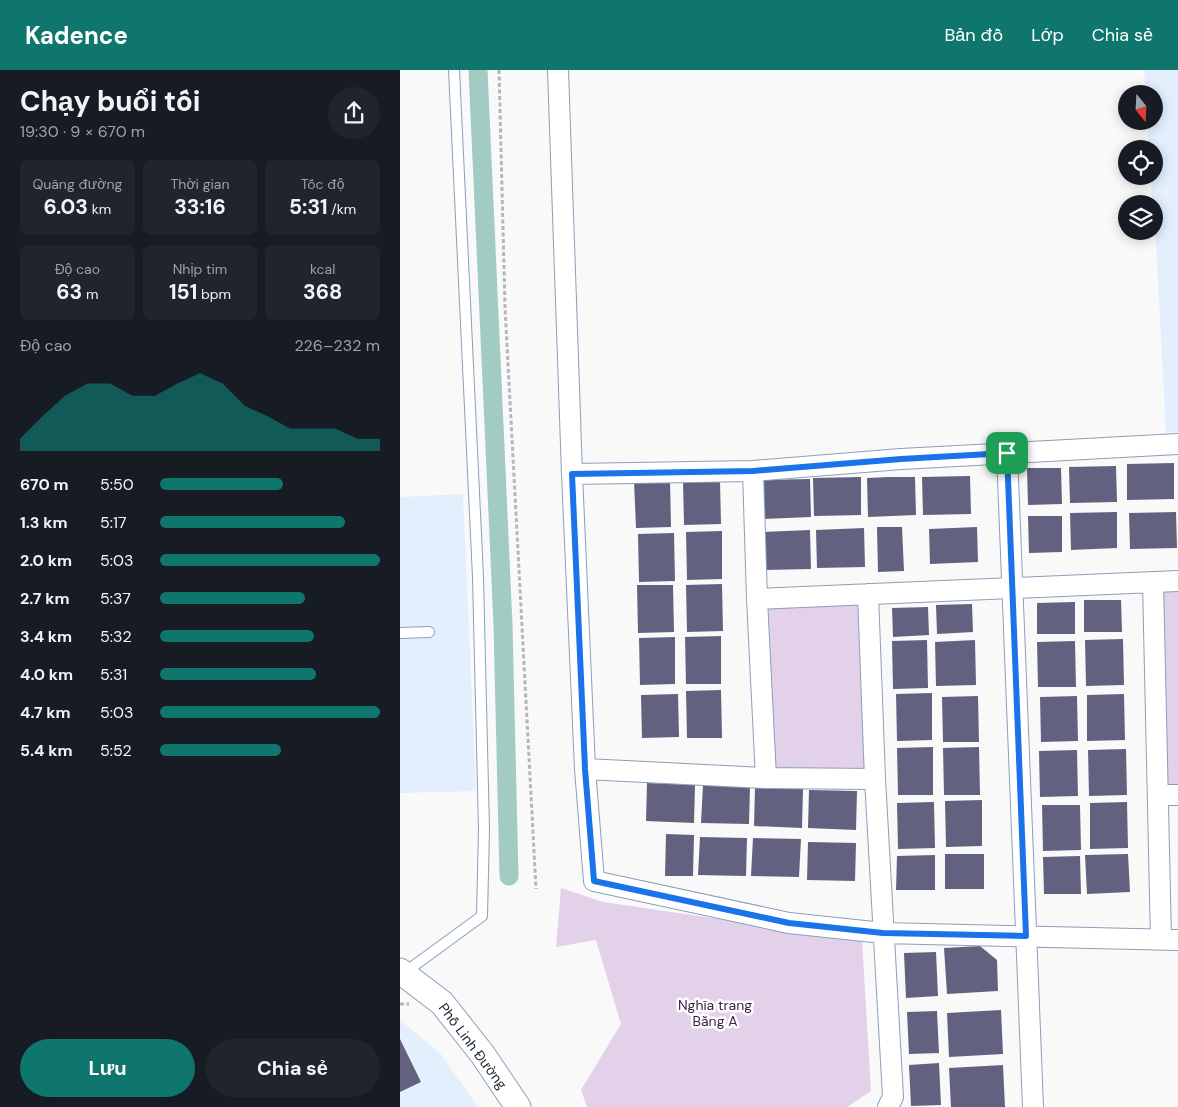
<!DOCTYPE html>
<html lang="vi">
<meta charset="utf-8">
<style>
body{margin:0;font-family:"DM Sans",sans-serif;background:#20242c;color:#f1f3f6;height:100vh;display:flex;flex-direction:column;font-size:19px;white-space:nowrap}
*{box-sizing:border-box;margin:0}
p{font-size:16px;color:#9ea1a6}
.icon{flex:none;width:28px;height:28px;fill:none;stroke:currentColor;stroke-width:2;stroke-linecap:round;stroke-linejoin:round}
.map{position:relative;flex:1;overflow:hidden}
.side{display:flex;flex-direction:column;background:#171b24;width:400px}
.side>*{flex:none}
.needle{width:32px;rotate:162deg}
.buttons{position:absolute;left:718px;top:15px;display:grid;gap:10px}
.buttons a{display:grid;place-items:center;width:45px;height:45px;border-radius:50%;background:#171b24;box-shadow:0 2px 12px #0003;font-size:25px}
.pin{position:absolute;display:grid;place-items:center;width:42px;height:42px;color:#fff;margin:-21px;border-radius:10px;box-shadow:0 2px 8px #0006}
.round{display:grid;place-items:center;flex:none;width:52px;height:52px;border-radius:26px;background:#20242c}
.head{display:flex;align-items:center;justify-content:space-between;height:85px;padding:0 20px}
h1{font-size:28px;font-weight:700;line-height:38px}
.figures{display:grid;grid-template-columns:repeat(3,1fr);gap:8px;height:85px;padding:5px 20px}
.figures div{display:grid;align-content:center;border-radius:8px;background:#20242c;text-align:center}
.figures b{font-size:21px;font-weight:700}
.figures small{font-size:14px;font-weight:400}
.figures p{font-size:14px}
.chart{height:140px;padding:10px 20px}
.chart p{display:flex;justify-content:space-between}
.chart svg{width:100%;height:90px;margin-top:5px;fill:#0f766e;opacity:.7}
.primary-button{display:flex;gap:10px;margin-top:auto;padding:10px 20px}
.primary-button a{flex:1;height:58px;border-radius:30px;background:#0f766e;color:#fff;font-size:20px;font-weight:700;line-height:58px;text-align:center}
.primary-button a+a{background:#20242c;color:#f1f3f6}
ul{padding:0 20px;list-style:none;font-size:16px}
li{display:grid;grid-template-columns:80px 60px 1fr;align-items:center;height:38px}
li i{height:12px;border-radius:6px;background:#0f766e}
header{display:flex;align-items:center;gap:30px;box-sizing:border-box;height:70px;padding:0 25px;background:#0f766e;color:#fff}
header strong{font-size:24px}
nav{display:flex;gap:28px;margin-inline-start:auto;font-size:18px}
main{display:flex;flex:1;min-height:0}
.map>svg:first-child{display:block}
.built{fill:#e3effd}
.green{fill:#e3d0e9}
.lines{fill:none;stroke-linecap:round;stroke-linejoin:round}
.canal{stroke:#a2cbc4;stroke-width:19}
.building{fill:#626280}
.service-casing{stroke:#88a0bb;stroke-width:12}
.minor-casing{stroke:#88a0bb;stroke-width:22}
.tertiary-casing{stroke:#88a0bb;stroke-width:27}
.path{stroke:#b3b6ba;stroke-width:3;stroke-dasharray:4 2.5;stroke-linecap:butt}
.service{stroke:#fff;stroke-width:10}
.minor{stroke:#fff;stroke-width:20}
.tertiary{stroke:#fff;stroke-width:25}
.route-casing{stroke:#fff;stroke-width:10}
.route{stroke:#1a73e8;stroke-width:6}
.labels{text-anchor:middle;stroke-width:5;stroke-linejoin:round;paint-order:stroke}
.park-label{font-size:14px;fill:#3e2147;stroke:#fff}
.street-label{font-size:14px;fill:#1a242e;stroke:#fff}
</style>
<header>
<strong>Kadence</strong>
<nav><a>Bản đồ</a><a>Lớp</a><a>Chia sẻ</a></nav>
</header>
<main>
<section class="side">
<div class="head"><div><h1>Chạy buổi tối</h1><p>19:30 · 9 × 670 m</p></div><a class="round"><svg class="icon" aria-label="share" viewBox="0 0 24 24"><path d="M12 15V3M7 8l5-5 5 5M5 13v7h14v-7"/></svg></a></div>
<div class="figures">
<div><p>Quãng đường</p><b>6.03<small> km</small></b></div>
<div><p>Thời gian</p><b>33:16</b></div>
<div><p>Tốc độ</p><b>5:31<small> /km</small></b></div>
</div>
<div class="figures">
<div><p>Độ cao</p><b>63<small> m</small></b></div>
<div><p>Nhịp tim</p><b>151<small> bpm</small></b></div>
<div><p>kcal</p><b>368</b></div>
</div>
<div class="chart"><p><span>Độ cao</span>226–232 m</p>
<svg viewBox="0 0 160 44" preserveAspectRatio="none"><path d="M0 44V38L10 27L20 17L30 11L40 11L50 17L60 17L70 11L80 6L90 11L100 22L110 27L120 33L130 33L140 33L150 38L160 38V44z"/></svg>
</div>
<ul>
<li><b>670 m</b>5:50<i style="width:56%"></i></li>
<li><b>1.3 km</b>5:17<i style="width:84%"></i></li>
<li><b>2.0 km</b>5:03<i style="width:100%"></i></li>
<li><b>2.7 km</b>5:37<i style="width:66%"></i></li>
<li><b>3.4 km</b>5:32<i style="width:70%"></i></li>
<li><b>4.0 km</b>5:31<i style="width:71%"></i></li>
<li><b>4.7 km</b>5:03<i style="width:100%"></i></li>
<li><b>5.4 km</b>5:52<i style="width:55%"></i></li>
</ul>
<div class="primary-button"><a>Lưu</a><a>Chia sẻ</a></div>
</section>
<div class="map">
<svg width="778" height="1037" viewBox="0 0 778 1037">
<rect width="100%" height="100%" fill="#f9f9f9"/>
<!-- built -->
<path class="built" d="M744,0H778V362L766,363L754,134H752L751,106H754V79H749L747,51H754V24H746Z
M63,424L76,721L0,723V427Z
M0,950L40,983L78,1037H0Z"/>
<!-- green -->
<path class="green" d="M778,511V725H758L753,512Z
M468,524L475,709L366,708L357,529Z
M161,818L203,832L462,870L471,1021L447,1037H187L181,1020L221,954L196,870L156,877Z"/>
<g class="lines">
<!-- canal -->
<path class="canal" d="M78,0L103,555L109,806"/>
</g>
<!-- building -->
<path class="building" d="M774,393V429L727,430V394Z
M716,396L717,432L670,433L669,397Z
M627,398H661L662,434L628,435Z
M570,406L571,444L523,445L522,407Z
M461,407V445L414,446L413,408Z
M489,407H515L516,445L468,447L467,408Z
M270,409L271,457L236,458L234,411Z
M410,409L411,447L363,449L362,410Z
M283,411H320L321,454L284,455Z
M717,442V478L671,480L670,443Z
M776,442L777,478L730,479L729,443Z
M628,446H662V482L629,483Z
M477,457H502L504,501L478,502Z
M577,457L578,492L530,494L529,459Z
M464,458L465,497L417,498L416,460Z
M410,460L411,499L363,500L362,462Z
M322,461V509L287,510L286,462Z
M274,463L275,511L239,512L238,464Z
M322,514L323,561L287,562L286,515Z
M237,515H273L274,562L238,563Z
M684,530H721L722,562H684Z
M675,532V564H637V533Z
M572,534L573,562L537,564L536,535Z
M528,537L529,565L493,567L492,538Z
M321,566V614H286L285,567Z
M275,567V614L240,615L239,568Z
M723,569L724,615L686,616L685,570Z
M527,570L528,618L493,619L492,571Z
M575,570L576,615L536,616L535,572Z
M675,571L676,617H638L637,572Z
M321,620L322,668H287L286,621Z
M532,623V670L497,671L496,624Z
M278,624L279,667L242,668L241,625Z
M724,624L725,670L687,671V625Z
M578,626L579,672H543L542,627Z
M677,626L678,671L641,672L640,627Z
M533,677V725H498L497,678Z
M579,677L580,725H544L543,678Z
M726,679L727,725L689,726L688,680Z
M677,680L678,726L640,727L639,681Z
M247,713L295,715L294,753L246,751Z
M303,715L350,716L349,754L301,753Z
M355,718L403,719L402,758L354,756Z
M409,720L457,721L456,760L408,758Z
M582,730V776L546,777L545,731Z
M534,732L535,778L498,779L497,733Z
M727,732L728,778L690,779V733Z
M642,735H680L681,780L643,781Z
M266,764L294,765L293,806H265Z
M300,767L347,768L346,806L298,805Z
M353,768L401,769L399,807L351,806Z
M408,772L456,773L455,811L407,810Z
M545,784H584V819H545Z
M728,784L730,822L687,824L685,785Z
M535,785V820H496L497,786Z
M680,786L681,824H644L643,787Z
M580,876L597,890L598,921L547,924L544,878Z
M536,882L538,926L506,928L504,883Z
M601,940L603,984L549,987L547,943Z
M537,941L539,983L509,984L507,942Z
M0,969L21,1012L0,1022Z
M539,993L541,1035L511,1036L509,995Z
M603,995L605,1037H551L549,998Z"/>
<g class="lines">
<defs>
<path id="service" d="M0,563L29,562
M4,903L82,846L84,760L78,507L54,0"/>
<path id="minor" d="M158,0L172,404L185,699L194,811L389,853L483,863L778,870
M607,383L633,1037
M353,401L357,529L366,708
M172,404L353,401L501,389L778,374
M753,512L761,870
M468,524L475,709L493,1027L488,1037
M357,529L778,511
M185,699L366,708L475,709
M758,725H778"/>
<path id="tertiary" d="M0,901L42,933L83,985L118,1037"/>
</defs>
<!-- service casing -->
<use href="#service" class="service-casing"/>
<!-- minor casing -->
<use href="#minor" class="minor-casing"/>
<!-- tertiary casing -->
<use href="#tertiary" class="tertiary-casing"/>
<!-- path -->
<path class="path" d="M99,0L105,237L136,819
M0,934H9"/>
<!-- service -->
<use href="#service" class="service"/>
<!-- minor -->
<use href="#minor" class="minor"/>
<!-- tertiary -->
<use href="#tertiary" class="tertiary"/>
</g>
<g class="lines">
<defs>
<path id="route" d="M607,383L626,866L483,863L389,853L194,811L185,699L172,404L353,401L501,389Z"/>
</defs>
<!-- route casing -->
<use href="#route" class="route-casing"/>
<!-- route -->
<use href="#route" class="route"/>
</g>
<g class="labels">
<!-- park labels -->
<g class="park-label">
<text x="315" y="940">Nghĩa trang<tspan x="315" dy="16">Bằng A</tspan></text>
</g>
<!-- street labels -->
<g class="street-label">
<text transform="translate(73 976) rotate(53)" y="5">Phố Linh Đường</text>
</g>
</g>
</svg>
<div class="buttons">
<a><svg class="needle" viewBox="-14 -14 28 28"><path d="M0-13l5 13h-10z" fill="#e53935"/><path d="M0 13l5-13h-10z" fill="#9ea1a6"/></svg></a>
<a><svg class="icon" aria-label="locate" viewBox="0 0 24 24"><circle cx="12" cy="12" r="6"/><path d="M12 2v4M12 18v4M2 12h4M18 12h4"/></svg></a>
<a><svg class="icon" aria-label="layers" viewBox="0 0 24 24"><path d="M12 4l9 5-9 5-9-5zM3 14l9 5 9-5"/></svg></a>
</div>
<div class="pin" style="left:607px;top:383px;background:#1e9e55"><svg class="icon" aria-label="arrive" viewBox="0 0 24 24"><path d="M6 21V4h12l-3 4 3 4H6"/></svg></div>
</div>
</main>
